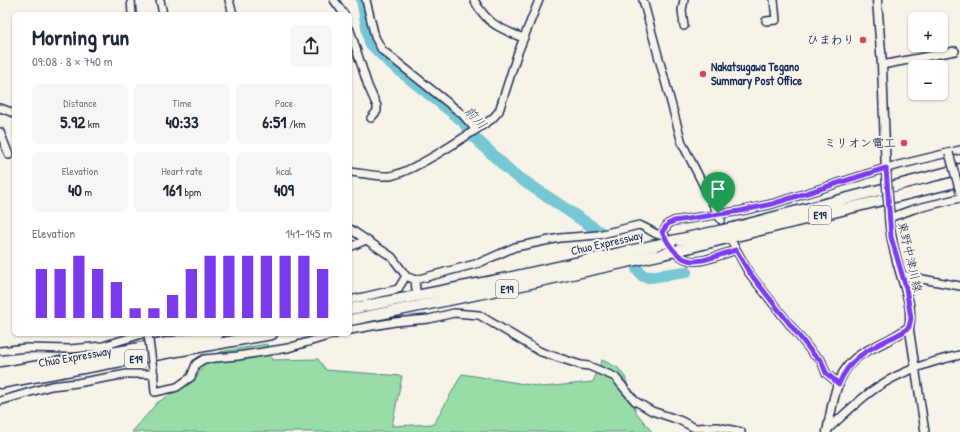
<!DOCTYPE html>
<meta charset="utf-8">
<style>
body{margin:0;font-family:"Patrick Hand","Klee One",sans-serif;background:#f6f6f7;color:#1f2937;height:100vh;display:flex;flex-direction:column;font-size:15px;white-space:nowrap}
*{box-sizing:border-box;margin:0}
p{font-size:13px;color:#747a83}
.icon{flex:none;width:22px;height:22px;fill:none;stroke:currentColor;stroke-width:2;stroke-linecap:round;stroke-linejoin:round}
.map{position:relative;flex:1;overflow:hidden}
.sheet{position:absolute;left:12px;top:12px;width:340px;height:324px;display:flex;flex-direction:column;background:#fff;border-radius:6px;box-shadow:0 1px 3px #0004}
.sheet>*{flex:none}
.tools{position:absolute;left:908px;top:12px;display:grid;gap:8px}
.tools a{display:grid;place-items:center;width:40px;height:40px;border-radius:6px;background:#fff;box-shadow:0 1px 3px #0004;font-size:20px}
.pin{position:absolute;display:grid;place-items:center;width:34px;height:34px;color:#fff;margin:-41px -17px;border-radius:50% 50% 50% 0;rotate:-45deg;box-shadow:0 0 4px #0007}
.pin .icon{rotate:45deg}
.round{display:grid;place-items:center;flex:none;width:42px;height:42px;border-radius:6px;background:#f6f6f7}
.summary{display:flex;align-items:center;justify-content:space-between;height:68px;padding:0 20px}
h1{font-size:22px;font-weight:800;line-height:30px}
.metrics{display:grid;grid-template-columns:repeat(3,1fr);gap:6px;height:68px;padding:4px 20px}
.metrics div{display:grid;align-content:center;border-radius:6px;background:#f6f6f7;text-align:center}
.metrics b{font-size:17px;font-weight:800}
.metrics small{font-size:11px;font-weight:400}
.metrics p{font-size:11px}
.chart{height:112px;padding:8px 20px}
.chart p{display:flex;justify-content:space-between}
.chart svg{width:100%;height:72px;margin-top:4px;stroke:#7c3aed;stroke-width:6}
.map>svg:first-child{display:block}
.green{fill:#98dca7;stroke:#5a8682}
.lines{fill:none;stroke-linecap:round;stroke-linejoin:round}
.river{stroke:#77c6d4;stroke-width:12}
.minor-casing{stroke:#1b2f5e;stroke-width:10}
.major-casing{stroke:#1b2f5e;stroke-width:11}
.highway-casing{stroke:#1b2f5e;stroke-width:13}
.minor{stroke:#f7f3e8;stroke-width:7}
.major{stroke:#f7f3e8;stroke-width:8}
.highway{stroke:#f7f3e8;stroke-width:10}
.minor-bridge-casing{stroke:#1b2f5e;stroke-width:10;stroke-linecap:butt}
.major-bridge-casing{stroke:#1b2f5e;stroke-width:11;stroke-linecap:butt}
.highway-bridge-casing{stroke:#1b2f5e;stroke-width:13;stroke-linecap:butt}
.minor-bridge{stroke:#f7f3e8;stroke-width:7}
.major-bridge{stroke:#f7f3e8;stroke-width:8}
.highway-bridge{stroke:#f7f3e8;stroke-width:10}
.route-casing{stroke:#fff;stroke-width:8}
.route{stroke:#7c3aed;stroke-width:5}
.poi-dot{fill:#d1495b;stroke:#f7f3e8;stroke-width:1.5}
.labels{text-anchor:middle;stroke-width:4;stroke-linejoin:round;paint-order:stroke}
.shield{fill:#f7f3e8;stroke:#5d6a87;stroke-width:1}
.shield-label{font-size:11px;font-weight:bold;fill:#1b2f5e}
.poi-label{font-size:12px;font-weight:bold;fill:#1b2f5e;stroke:#f7f3e8;text-anchor:end}
.street-label{font-size:12px;fill:#1b2f5e;stroke:#f7f3e8}
.water-label{font-size:13px;font-style:italic;fill:#32557c;stroke:#f7f3e8}
</style>
<div class="map">
<svg width="960" height="432" viewBox="0 0 960 432">
<rect width="100%" height="100%" fill="#f7f3e8"/>
<filter id="ink" filterUnits="userSpaceOnUse"><feTurbulence type="fractalNoise" baseFrequency=".025" numOctaves="2"/><feDisplacementMap in="SourceGraphic" scale="8" xChannelSelector="R" yChannelSelector="G"/><feConvolveMatrix kernelMatrix="1 2 1 2 8 2 1 2 1" color-interpolation-filters="sRGB"/></filter>
<g filter="url(#ink)">
<!-- green -->
<path class="green" d="M267,344L272,360L318,359L326,370L402,376L392,426L434,424L462,374L543,387L593,382L602,360L618,368L625,377L636,412L652,432H132L158,402L195,380L207,360L216,359L220,352Z"/>
<g class="lines">
<!-- river -->
<path class="river" d="M362,0L370,43L389,62L463,121L474,137L512,173L600,232
M637,269L643,276L649,277L686,272"/>
<defs>
<path id="minor" d="M131,0L132,14
M160,0L163,14
M229,0L233,14
M334,0L344,14
M366,0L375,37L382,50L462,114L476,130
M474,0C487,24 499,28 523,38
M643,0L682,143L721,220
M766,21L776,20L774,0
M684,26L682,10L684,0
M350,30L368,86L377,106V111L371,118
M882,65L955,51
M0,108L14,113
M0,132L9,155
M350,172C362,173 378,177 390,176C414,172 469,134 492,119L499,111L517,55L539,0
M889,218L914,209L960,198
M350,229L392,257L406,276L415,280L479,263L515,247L560,238L598,235L639,225C648,228 655,235 665,237
M732,242L749,273L814,355L821,360L826,373L839,384
M350,247L366,240
M736,250C700,261 683,274 663,232L668,224L674,221L740,211L772,204L886,168L960,150
M901,275L960,286
M415,280L416,290
M350,300L398,289L406,276
M909,327L925,432
M350,330L395,322L429,319L454,313L479,315L541,352L581,365L589,366L615,377L635,401L652,411L679,420L695,428L718,427L741,432
M148,334L149,341
M0,351L26,348L70,349L103,346L142,334
M153,369L155,392L177,387L191,377L196,364L204,359L238,356L288,348L335,334
M0,401L51,386L77,383L127,374H154
M827,430C844,415 860,398 879,386C902,371 933,361 960,355"/>
<path id="major" d="M877,0L882,65L886,173
M827,432C833,403 835,369 863,353C879,344 895,338 909,327C913,310 906,291 901,275C895,254 889,233 889,211"/>
<path id="highway" d="M672,241L733,228L960,169
M679,250L960,181
M350,309L508,278L656,245
M350,320L508,288L663,254
M0,373L218,334
M0,383L272,334"/>
</defs>
<!-- minor casing -->
<use href="#minor" class="minor-casing"/>
<!-- major casing -->
<use href="#major" class="major-casing"/>
<!-- highway casing -->
<use href="#highway" class="highway-casing"/>
<!-- minor -->
<use href="#minor" class="minor"/>
<!-- major -->
<use href="#major" class="major"/>
<!-- highway -->
<use href="#highway" class="highway"/>
<defs>
<path id="minor-bridge" d="M949,153L960,192
M149,341L153,369"/>
<path id="major-bridge" d="M886,173L889,211"/>
<path id="highway-bridge" d="M656,245L672,241
M663,254L679,250"/>
</defs>
<!-- minor-bridge casing -->
<use href="#minor-bridge" class="minor-bridge-casing"/>
<!-- major-bridge casing -->
<use href="#major-bridge" class="major-bridge-casing"/>
<!-- highway-bridge casing -->
<use href="#highway-bridge" class="highway-bridge-casing"/>
<!-- minor-bridge -->
<use href="#minor-bridge" class="minor-bridge"/>
<!-- major-bridge -->
<use href="#major-bridge" class="major-bridge"/>
<!-- highway-bridge -->
<use href="#highway-bridge" class="highway-bridge"/>
</g>
</g>
<g class="lines" filter="url(#ink)">
<defs>
<path id="route" d="M886,168L891,237L906,288L911,318L909,327L903,332C877,346 850,354 839,384L826,373L821,360L814,355L749,272L736,250C699,261 683,274 662,232L668,224L674,221L740,211L772,204Z"/>
</defs>
<!-- route casing -->
<use href="#route" class="route-casing"/>
<!-- route -->
<use href="#route" class="route"/>
</g>
<!-- markers -->
<g class="poi-dot">
<circle cx="863" cy="40" r="4"/>
<circle cx="703" cy="74" r="4"/>
<circle cx="904" cy="143" r="4"/>
</g>
<g class="labels">
<!-- shield labels -->
<g class="shield">
<rect x="809" y="206" width="22" height="18" rx="3"/>
<rect x="496" y="280" width="22" height="18" rx="3"/>
<rect x="125" y="350" width="22" height="18" rx="3"/>
</g>
<g class="shield-label">
<text x="820" y="219">E19</text>
<text x="507" y="293">E19</text>
<text x="136" y="363">E19</text>
</g>
<!-- poi labels -->
<g class="poi-label">
<text x="855" y="44">ひまわり</text>
<text x="711" y="71" text-anchor="start">Nakatsugawa Tegano<tspan x="711" dy="14">Summary Post Office</tspan></text>
<text x="896" y="147">ミリオン電工</text>
</g>
<!-- street labels -->
<g class="street-label">
<text transform="translate(607 243) rotate(-13)" y="4">Chuo Expressway</text>
<text transform="translate(910 257) rotate(77)" y="4">東野中津川線</text>
<text transform="translate(75 357) rotate(-10)" y="4">Chuo Expressway</text>
</g>
<!-- water labels -->
<g class="water-label">
<text transform="translate(476 117) rotate(47)" y="5">前川</text>
</g>
</g>
</svg>
<div class="tools">
<a>+</a>
<a>−</a>
</div>
<div class="pin" style="left:718px;top:213px;background:#1e9e55"><svg class="icon" aria-label="arrive" viewBox="0 0 24 24"><path d="M6 21V4h12l-3 4 3 4H6"/></svg></div>
<section class="sheet">
<div class="summary"><div><h1>Morning run</h1><p>09:08 · 8 × 740 m</p></div><a class="round"><svg class="icon" aria-label="share" viewBox="0 0 24 24"><path d="M12 15V3M7 8l5-5 5 5M5 13v7h14v-7"/></svg></a></div>
<div class="metrics">
<div><p>Distance</p><b>5.92<small> km</small></b></div>
<div><p>Time</p><b>40:33</b></div>
<div><p>Pace</p><b>6:51<small> /km</small></b></div>
</div>
<div class="metrics">
<div><p>Elevation</p><b>40<small> m</small></b></div>
<div><p>Heart rate</p><b>161<small> bpm</small></b></div>
<div><p>kcal</p><b>409</b></div>
</div>
<div class="chart"><p><span>Elevation</span>141–145 m</p>
<svg viewBox="0 0 160 44" preserveAspectRatio="none"><path d="M5 44V14M15 44V14M25 44V6M35 44V14M45 44V22M55 44V38M65 44V38M75 44V30M85 44V14M95 44V6M105 44V6M115 44V6M125 44V6M135 44V6M145 44V6M155 44V14"/></svg>
</div>
</section>
</div>
